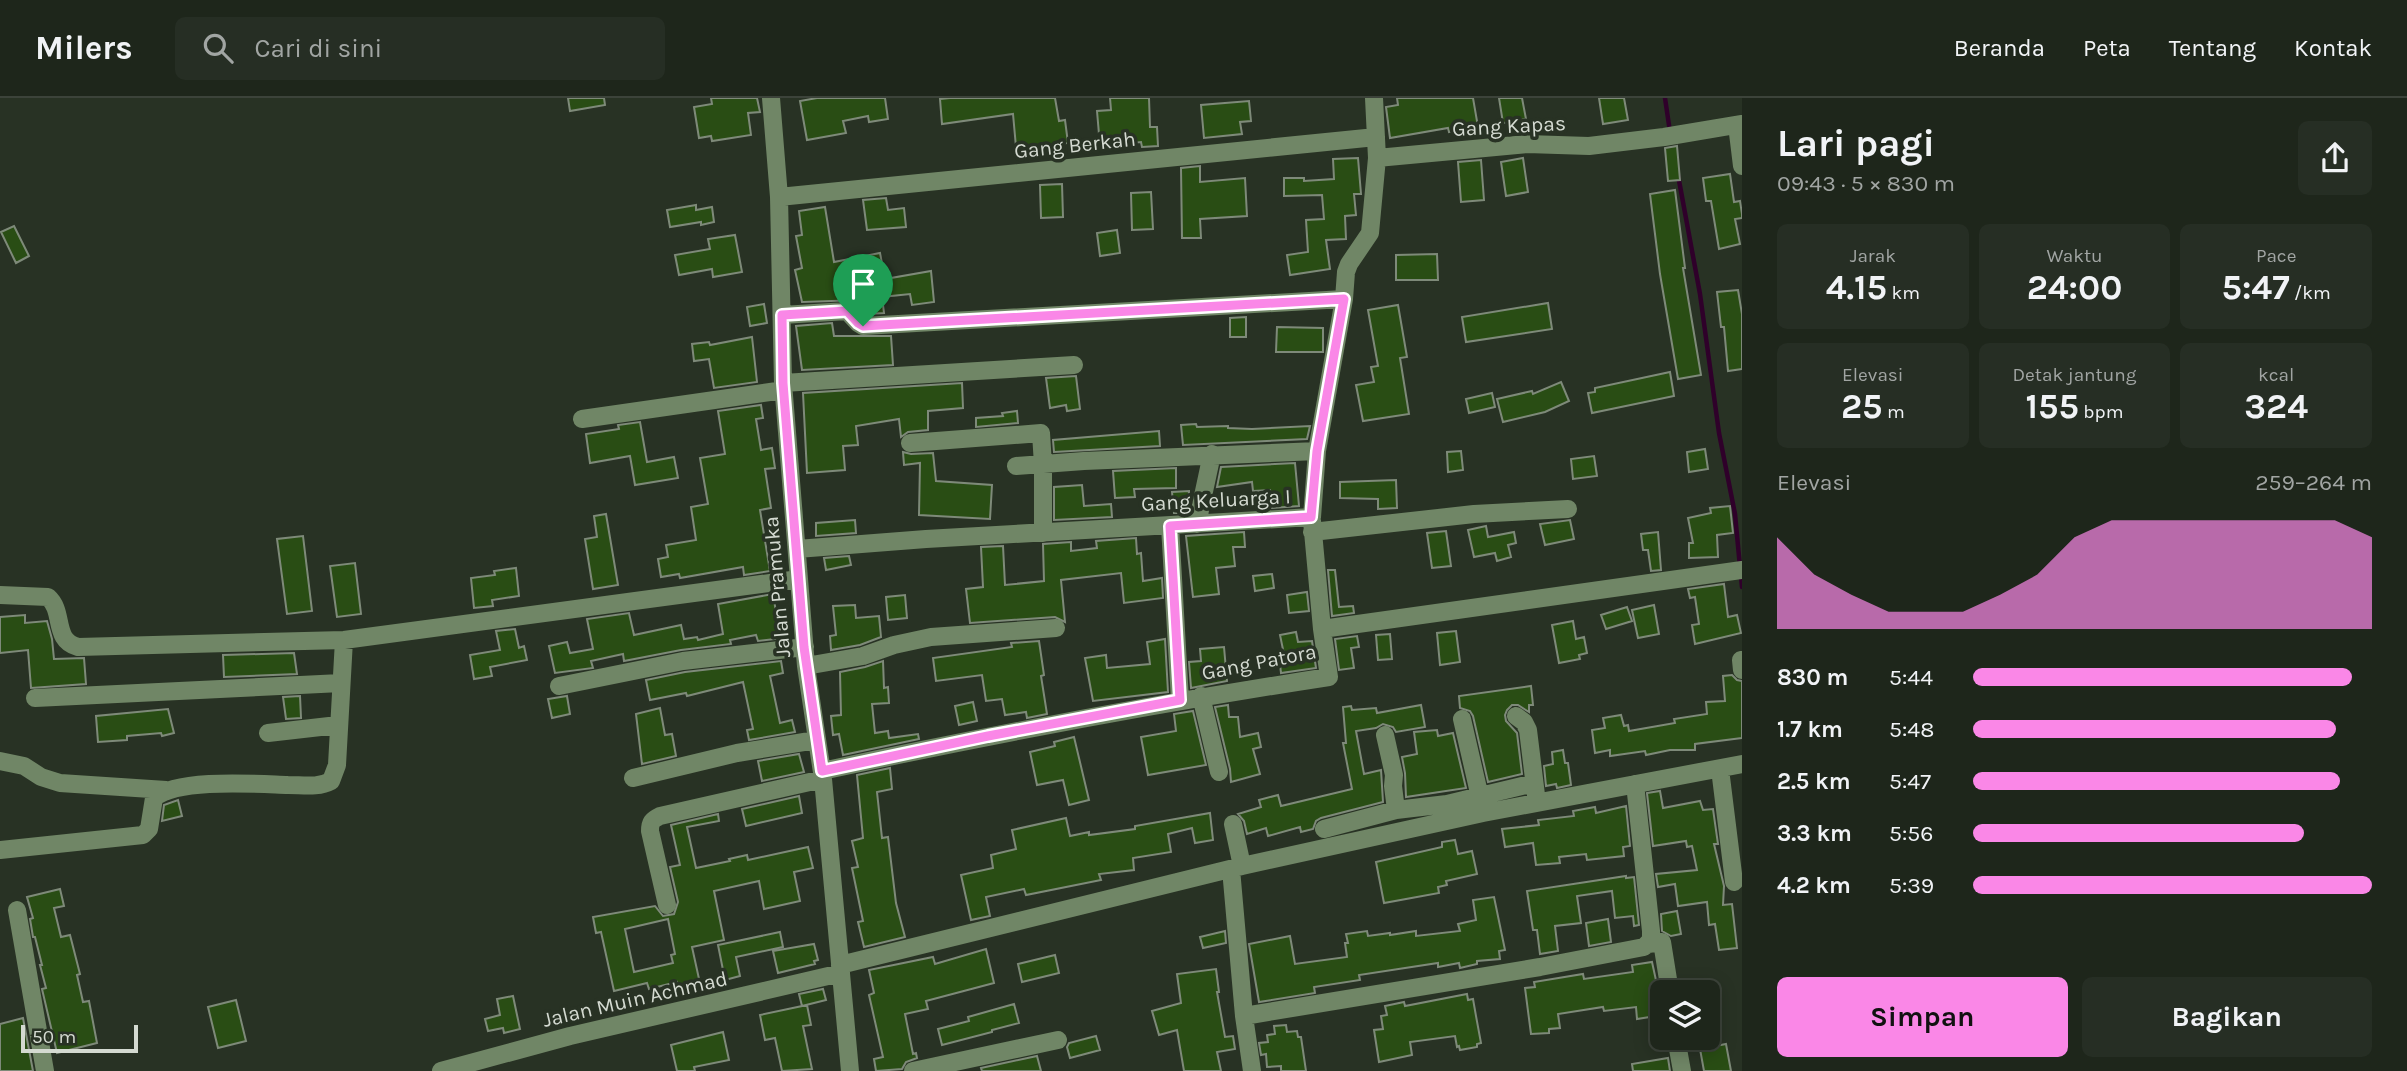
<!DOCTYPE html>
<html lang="id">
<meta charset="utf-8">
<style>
body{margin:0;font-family:Karla,sans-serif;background:#262e24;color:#f1f3f6;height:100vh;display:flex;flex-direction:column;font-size:26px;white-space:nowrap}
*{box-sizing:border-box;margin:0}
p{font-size:23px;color:#a1a5a3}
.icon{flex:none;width:38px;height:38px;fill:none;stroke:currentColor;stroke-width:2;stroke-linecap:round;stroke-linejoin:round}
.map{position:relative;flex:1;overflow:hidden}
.drawer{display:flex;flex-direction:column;background:#1e261b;width:665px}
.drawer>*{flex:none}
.tools{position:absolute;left:1650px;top:882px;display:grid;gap:14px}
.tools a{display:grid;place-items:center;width:70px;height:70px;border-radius:10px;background:#1e261b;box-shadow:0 4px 18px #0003,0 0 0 2px #3c433a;font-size:35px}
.scale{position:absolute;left:21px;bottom:18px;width:117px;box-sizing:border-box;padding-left:7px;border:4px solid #d4dad1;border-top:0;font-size:19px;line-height:24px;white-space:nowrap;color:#d4dad1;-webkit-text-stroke:5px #283224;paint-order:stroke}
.pin{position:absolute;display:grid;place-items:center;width:60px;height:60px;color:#fff;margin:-72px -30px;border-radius:50% 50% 50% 0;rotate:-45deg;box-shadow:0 0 7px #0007}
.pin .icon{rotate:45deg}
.round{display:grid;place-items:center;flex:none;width:74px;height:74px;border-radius:10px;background:#262e24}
.summary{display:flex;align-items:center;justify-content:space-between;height:119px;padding:0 35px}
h1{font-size:38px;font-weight:700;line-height:52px}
.figures{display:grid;grid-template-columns:repeat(3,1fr);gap:10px;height:119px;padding:7px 35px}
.figures div{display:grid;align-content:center;border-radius:10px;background:#262e24;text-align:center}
.figures b{font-size:35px;font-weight:700}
.figures small{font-size:19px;font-weight:400}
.figures p{font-size:19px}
.chart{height:196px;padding:14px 35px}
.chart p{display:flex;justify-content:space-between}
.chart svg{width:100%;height:126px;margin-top:7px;fill:#fa87e7;opacity:.7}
.button{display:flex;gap:14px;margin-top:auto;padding:14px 35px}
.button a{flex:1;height:80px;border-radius:10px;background:#fa87e7;color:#111;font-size:28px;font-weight:700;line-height:80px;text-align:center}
.button a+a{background:#262e24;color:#f1f3f6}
ul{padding:0 35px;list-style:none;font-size:23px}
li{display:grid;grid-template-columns:112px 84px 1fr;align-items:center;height:52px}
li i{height:18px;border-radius:9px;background:#fa87e7}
header{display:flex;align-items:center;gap:42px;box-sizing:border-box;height:98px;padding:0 35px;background:#1e261b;border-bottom:2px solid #3c433a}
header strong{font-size:33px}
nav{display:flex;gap:38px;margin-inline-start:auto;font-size:24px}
.search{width:490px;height:63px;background:#262e24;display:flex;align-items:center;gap:18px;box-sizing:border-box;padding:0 24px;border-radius:10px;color:#a1a5a3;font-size:26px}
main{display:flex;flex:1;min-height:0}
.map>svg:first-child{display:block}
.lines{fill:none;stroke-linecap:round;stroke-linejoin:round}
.stream{stroke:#2f002a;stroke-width:4.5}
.building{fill:#294d14;stroke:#7e8a79;stroke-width:2;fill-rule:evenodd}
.minor{stroke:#708666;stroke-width:18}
.route-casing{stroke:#fff;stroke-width:14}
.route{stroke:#fa87e7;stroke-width:9}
.labels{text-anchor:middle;stroke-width:7;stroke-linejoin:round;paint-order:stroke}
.street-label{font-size:21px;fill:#d4dad1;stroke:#283224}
</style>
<header>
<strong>Milers</strong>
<div class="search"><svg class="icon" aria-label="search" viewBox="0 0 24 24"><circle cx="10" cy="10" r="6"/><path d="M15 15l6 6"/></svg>Cari di sini</div>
<nav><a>Beranda</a><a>Peta</a><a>Tentang</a><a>Kontak</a></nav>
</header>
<main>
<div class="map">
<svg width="1742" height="973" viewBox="0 0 1742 973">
<rect width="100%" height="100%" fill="#283224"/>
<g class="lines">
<!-- stream -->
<path class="stream" d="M1665,0L1670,34
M1678,77L1700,196L1719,335L1735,416L1740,469
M1741,478L1742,489"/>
</g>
<!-- building -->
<path class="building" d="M568,0H604L605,7L570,13Z
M711,0H757L760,14L748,15L751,37L712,43L711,38L699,40L694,9L712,6Z
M817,0H885L888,21L869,24L868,18L843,23L846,35L807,42L800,3Z
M950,0H1055L1059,23L1065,22L1068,45L1039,49L1040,57L1017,60L1013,16L942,26L940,1Z
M1110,0H1149L1150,29H1157L1158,48L1142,49L1141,44L1100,48L1097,13L1111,12Z
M1397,0H1473L1478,29L1449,34L1448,30L1390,40L1386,9L1398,7Z
M1499,0H1522L1526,21L1503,25Z
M1599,0H1624L1628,22L1603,26Z
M1249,3L1251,23L1240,24L1242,36L1204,40L1201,7Z
M1677,48L1680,82L1668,83L1665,50Z
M1358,60L1361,96H1354L1356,117L1345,118L1346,141L1326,142L1330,171L1290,177L1287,157L1308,154L1306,122L1324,121L1322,97L1284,98V80H1304V83L1334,81L1333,61Z
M1523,60L1528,94L1506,98L1501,64Z
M1481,62L1484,102L1461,104L1458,64Z
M1200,68V84L1245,80L1247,118L1200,121L1201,140H1182L1181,70Z
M1730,76L1734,104L1740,103L1742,116V120L1735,121L1740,146L1719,151L1711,103H1706L1703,80Z
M1062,86L1063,119L1041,120L1040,87Z
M1675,92L1685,170H1683L1701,277L1678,281L1660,176L1650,96Z
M1151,94L1153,131L1132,132L1131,95Z
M886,100L888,112L904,110L906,129L867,132L863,102Z
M696,107V112L712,109L714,124L701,127V124L670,129L667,112Z
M825,109L834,164L880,155L885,181L931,173L934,204L912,207L910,196L882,199L884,215L866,216L862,213L861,202L802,204L795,172L802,170L796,138L802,137L799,113Z
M14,128L29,158L16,165L1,134Z
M1117,132L1120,155L1100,158L1097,135Z
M735,137L742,174L713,179L712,171L679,177L675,157L710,151L708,141Z
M1437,156L1438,182H1396V157Z
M1738,192L1742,216V271L1728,273L1724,229H1721L1717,194Z
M1548,205L1552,231L1466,244L1462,219Z
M764,206L767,225L750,228L747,209Z
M1398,207L1407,259L1400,260L1409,316L1363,323L1356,287L1374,284L1371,269L1378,268L1368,212Z
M1246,219V239H1230V220Z
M832,225L834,238H891L893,267L802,272L796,228Z
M1277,229L1323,230V254H1276Z
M752,239L757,284L714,290L709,261L694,263L692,246L709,244L710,247Z
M1670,274L1674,298L1592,315L1588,295L1595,294V290Z
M1076,278L1080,311L1067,313L1066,307L1050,310L1046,280Z
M1561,284L1569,303L1545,314L1503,324L1497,301L1532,293L1533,296Z
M962,285L963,310L928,313V332L908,334L901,339L899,321L856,328L858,347L843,348L845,372L807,375L803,295Z
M1492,295L1495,309L1469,315L1466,301Z
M761,307L763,320L756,321L761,352L772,350L775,370L765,371L771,410L760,412L770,473L744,477L743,469L680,480L679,476L661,479L658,461L668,459L666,447L696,442L691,409L708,406L700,360L725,356L718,313Z
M1017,313L1018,325L976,329V320L1003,318L1002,315Z
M640,324L647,364L674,359L678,380L635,387L630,358L590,365L586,336L619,331L618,327Z
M1196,326L1197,329L1228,328V330L1252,331L1310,328L1307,341L1183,347L1181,327Z
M1159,333L1160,348L1054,354L1053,342Z
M1705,351L1708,371L1689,374L1687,354Z
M1461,353L1463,372L1448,374L1447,354Z
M903,354L911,356L933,355L936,383L992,387L990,421L919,417L920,365L904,367Z
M1594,358L1597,378L1573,381L1571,361Z
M1295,365L1299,408L1272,410L1270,392L1253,393L1252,384L1217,389L1221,369Z
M1176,370V390L1134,391L1135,399L1115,400L1113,373Z
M1396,382L1397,410L1378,411V401L1340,400V384Z
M1082,387L1084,408L1111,406L1112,419L1054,422V389Z
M1189,393L1188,415H1174L1172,394Z
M1730,408L1733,435L1717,437L1718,459L1689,460V445H1693L1688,420L1711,415L1710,410Z
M606,416L618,487L593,491L585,441L597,439L594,418Z
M855,422L856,435L816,438V425Z
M1570,422L1574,441L1545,447L1540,426Z
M1486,428L1488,439L1514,434L1516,445L1508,447L1511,459L1497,463L1495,455L1474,459L1468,432Z
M1446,433L1451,468L1432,470L1427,435Z
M1244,434L1245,449H1233L1235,468L1216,470L1219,496L1193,499L1186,438Z
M1658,434L1661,472L1651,473L1648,452H1643L1641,436Z
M303,438L312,513L287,516L277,441Z
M1136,440L1137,456L1141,455L1143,483L1162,480L1163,500L1124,505L1121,475L1061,482L1065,524L1055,519L970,525L966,491L983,489L981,449L1003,448L1005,487L1044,483L1043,446L1071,444V453L1097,450L1096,443Z
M849,458L851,467L826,472L824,460Z
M355,465L361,516L337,519L330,468Z
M516,470L519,498L492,502L493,508L474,510L471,480L495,477L494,473Z
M1328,472H1335L1339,509L1353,508L1354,515L1332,518Z
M1272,476L1274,490L1255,493L1253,478Z
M1724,486L1728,519L1737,517L1741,535L1695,546L1692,527L1699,526L1695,499L1690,500L1688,491Z
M1307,494L1309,513L1289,515L1287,497Z
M773,496L779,532L782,531L784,540L758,543L756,537L730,542L731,546L681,552L624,563L623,556L591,563L593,570L555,575L549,548L567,544L570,555L593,551L587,521L629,515L634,537L681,527L684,541L697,539L698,542L723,536L718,506Z
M905,497L907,520L888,522L886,499Z
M855,507L856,520L879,518L881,539L860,547L831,552L830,538L836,537L833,508Z
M1654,507L1659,536L1638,540L1632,512Z
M1627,509L1632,523L1606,531L1601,517Z
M25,517V525L47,523L52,541L54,561L84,560L86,586L31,590L28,552L0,555V519Z
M1573,523L1576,541L1584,539L1587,555L1579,557L1580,561L1559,565L1552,527Z
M515,531L519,550L524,548L527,562L490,569L492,578L474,581L470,557L500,552L496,533Z
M1456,533L1460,564L1440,567L1437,535Z
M1296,534L1298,544L1312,543L1316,570L1281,575L1280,566H1286L1280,537Z
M1390,536L1392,561L1378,562L1376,537Z
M1357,538L1359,549L1351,550L1354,570L1339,572L1335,541Z
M1165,541L1168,594L1093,603L1085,560L1106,557L1107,570L1150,566L1147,544Z
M1039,543L1044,577L1041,578L1047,616L1027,620L1026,614L1005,617L1002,601L986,603L982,577L936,583L933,560L1012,549L1011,545Z
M1224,549L1227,583L1191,590L1189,564L1201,563L1200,551Z
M294,555L297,576L224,579L223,557Z
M781,563L783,575L770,578L780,625L792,622L795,634L749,642L747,632L753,631L743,584L687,598L686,595L650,602L646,582L685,574Z
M883,563L884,590L888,589L889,605L872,606L875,635L888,633L889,640L918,636L919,641L843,657L839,636L833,637L831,618L841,617L840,574L865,569Z
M1732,577L1737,582L1742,583V640L1695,646V652H1670L1646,657L1645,653L1610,658V652L1595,655L1592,632L1605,630L1603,620L1621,617L1624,628L1628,627L1629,633L1675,625L1674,621L1707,616L1706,604L1725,603L1723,578Z
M1531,588L1533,607H1529V614L1518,607H1512L1507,612L1505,617L1506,623L1517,635L1522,676L1488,684L1473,618L1470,613L1460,610L1459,598Z
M300,598L301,620L286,621L283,599Z
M567,598L570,616L552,620L548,601Z
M973,604L977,623L959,627L955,608Z
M1228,607L1229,619H1238L1240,639L1258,635L1261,649L1253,651L1260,676L1231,684L1230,671L1215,609Z
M1421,607L1425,629L1396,634L1393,629L1383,626L1376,630L1356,633L1364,676L1381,672L1383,704L1321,720L1316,723L1313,731L1301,734L1300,729L1268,738L1266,730L1247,736L1244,723L1238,716L1261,709L1259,702L1278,697L1281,708L1352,691L1343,645H1346L1343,609L1351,608L1352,612L1376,610L1377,615Z
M660,610L665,637L672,636L676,658L642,666L636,616Z
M168,611L174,635L162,638L161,635L127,638V642L98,644L96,618Z
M1193,613L1206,667L1148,677L1141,639L1176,633L1174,616Z
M1437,632L1438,638L1453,635L1466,690L1406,699L1405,675L1402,659L1417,656L1414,634Z
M1074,639L1089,702L1069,707L1063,682L1037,687L1030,654L1055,648L1054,644Z
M1563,652L1565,665H1568L1571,687L1557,690L1556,686L1546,688L1544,668L1553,666L1552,654Z
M799,656L804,674L762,683L758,663Z
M890,670L892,691L877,694L882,740L888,739L896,805L905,839L864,849L858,824L863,823L852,770L858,769L852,743L863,740L857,677Z
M1660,693L1663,710L1700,703L1703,712L1713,711L1718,746H1714L1724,788L1723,807L1732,806L1737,850L1719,852L1715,826L1709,827L1707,804L1678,808L1675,786L1658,789L1656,776L1697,772L1692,748L1687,749L1686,743L1653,748L1647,695Z
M799,698L802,715L746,728L742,711Z
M178,702L182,718L162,723L164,707Z
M1626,708L1630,748L1623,749L1624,758L1587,762L1586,756L1559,759L1560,765L1536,767L1533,745L1505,749L1502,731L1539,727L1538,722L1574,718L1573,713L1595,709L1596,715Z
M1210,715L1213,742L1195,745L1192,730L1168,736L1171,754L1133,760L1134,772L1099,776L1101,782L1026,797L1024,791L986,799L990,818L971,822L961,777L993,770L991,757L1016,751L1012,732L1066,720L1070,738L1089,734V737L1135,731V728Z
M718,716L719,723L687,729L696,770L730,763L729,761L747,757L748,762L808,749L813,770L794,774L800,803L764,811L759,783L714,793L724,842L692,849L701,890L679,894L677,884L649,891L647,885L614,893L601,834L596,835L593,819L655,808L663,818L674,816L678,804L670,769L680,767L671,727ZM668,821L675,856L671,857L673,865L634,874L625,831Z
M1455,742L1458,756L1472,753L1477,776L1446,783L1447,787L1438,789L1439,795L1384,805L1376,764L1442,749V744Z
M1626,778V780L1634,779L1639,827L1634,828L1633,818L1615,820L1612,793L1577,798L1581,825L1555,828L1558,853L1540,856L1537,832H1533L1527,793Z
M60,791L64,808L54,810L61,839L70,837L80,876L77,877L83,904L89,903L97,945L57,955L42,891L46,890L40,867H42L35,839H33L30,821L33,820L27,799Z
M1494,799L1505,852L1499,853L1500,861L1477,863V866L1460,870L1459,865L1438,869V865L1359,877L1360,882L1314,889L1315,895L1259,904L1249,846L1290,838L1295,866L1347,859L1345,845H1348L1346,836L1367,833L1368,838L1390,835V837L1416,833V838L1460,833L1458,826L1476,822L1473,802Z
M1677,813L1681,836L1671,838L1662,833L1661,816Z
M1608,821L1611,844L1589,848L1586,825Z
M1225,833L1226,845L1203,850L1200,839Z
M780,834L783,849L736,859L740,878L725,882L718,847Z
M814,846L818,862L814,863L815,866L778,875L773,853Z
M986,851L994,885L926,903L928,911L905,916L913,956L916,955L917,960L906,964L902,971L876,973L874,961L883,959L869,897L874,895L869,872L933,859L935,866Z
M1055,857L1059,875L1022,884L1018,866Z
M1652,864L1659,896L1662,902V917L1637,921L1636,909L1604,913L1603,909L1558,916L1560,930L1549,931V935L1531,936L1525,890L1535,889L1534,884L1583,876L1584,881L1633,874L1632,867Z
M1216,871L1219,894H1217L1225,939L1233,938L1235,951L1217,954L1221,973H1184L1177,932L1159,937L1152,913L1181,905L1177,876Z
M823,891L826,902L802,908L799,896Z
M1467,896L1468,902L1473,901L1476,918L1481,945L1477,946V949L1460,952L1459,948L1457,949L1455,938L1410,944L1412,957L1379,964L1374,932L1383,931L1381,918L1387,917L1385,908L1404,904L1405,908Z
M513,898L520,931L504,935L503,930L488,933L485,921L500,917L497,901Z
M236,902L246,943L218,950L208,909Z
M1014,906L1019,925L992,932V934L942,947L938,931L969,923L968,919Z
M807,907L811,927L803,928L812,971L782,973L775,940L765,942L760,917Z
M23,920L33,973H0V926Z
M1286,927L1287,934L1297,933L1298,939H1301L1306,973H1281V968L1267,969L1266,956L1261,957L1259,945L1268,944L1267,937L1275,936L1274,928Z
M723,934L729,962L694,969L695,973H677L671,947Z
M1096,938L1100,952L1070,960L1067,949L1069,945Z
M1726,946L1731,973H1704L1700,951Z
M1037,958L1041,973H982L981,970Z
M1668,960L1670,973H1633L1632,966Z"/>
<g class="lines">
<!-- minor -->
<path class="minor" d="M771,0L779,99L783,285L799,481L806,568L823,681L850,973
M1737,27L1742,68
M1377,60L1527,46L1589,48L1664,39L1742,26
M779,99L1376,39
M782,217L847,213L858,225L863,228L1344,201
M783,285L1074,267
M582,321L784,292
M910,345L1041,335L1043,367V435
M1016,368L1084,363L1317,353
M1312,423L1322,531
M1197,426L1212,356
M1170,428L1180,602
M1312,434L1474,416L1568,411
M797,451L926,441L1312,419L1317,353L1344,201L1346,174L1349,166L1370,135L1377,60L1374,0
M0,497L48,499C65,514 52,542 78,549L344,542L799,481
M1741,562L1742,572
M806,568L863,558L894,547L931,539L1056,530
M559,588L683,563L805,549
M1201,598L1219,674
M35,600L341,585
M1516,618L1524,624L1528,632L1536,697
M1462,621L1482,708
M268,635L338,627
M1385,637L1394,677L1393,688L1396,712
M0,663L24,668L41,679L60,685L166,692
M1720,671L1734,784
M822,673C990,637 1159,605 1329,579L1322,531L1742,472
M633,680L737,655L816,642
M1233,726L1242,768
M1324,731L1396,712L1447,706L1534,685
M0,752L143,737L149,731L154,700C178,680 256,686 288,687C303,687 318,690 331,683L337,667L344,542
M1231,771L1244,918L1252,973
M667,807L650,733C650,724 652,722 660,718L823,681
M17,812L45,973
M1648,846L1662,844L1670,894
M840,867L1242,768L1483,715L1742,666
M1244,918L1540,869L1644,849L1651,842V833L1635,686
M1676,940L1682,973
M441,973L570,938L841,875
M913,973L1058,942"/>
</g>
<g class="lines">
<defs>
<path id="route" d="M1344,201L1317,353L1311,419L1170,428L1180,602L988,638L822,673L804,549L783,285L782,217L847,213L858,225L863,228Z"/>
</defs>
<!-- route casing -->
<use href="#route" class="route-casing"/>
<!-- route -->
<use href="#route" class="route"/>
</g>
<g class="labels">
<!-- street labels -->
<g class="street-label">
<text transform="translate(1509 28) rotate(-3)" y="7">Gang Kapas</text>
<text transform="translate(1075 47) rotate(-6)" y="7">Gang Berkah</text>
<text transform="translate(1216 402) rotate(-3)" y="7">Gang Keluarga I</text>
<text transform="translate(777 489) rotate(-95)" y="7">Jalan Pramuka</text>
<text transform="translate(1259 564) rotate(-11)" y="7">Gang Patora</text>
<text transform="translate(635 901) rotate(-13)" y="7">Jalan Muin Achmad</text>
</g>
</g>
</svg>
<div class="tools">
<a><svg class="icon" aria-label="layers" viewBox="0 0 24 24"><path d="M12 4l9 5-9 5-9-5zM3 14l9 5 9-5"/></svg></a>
</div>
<div class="scale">50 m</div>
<div class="pin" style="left:863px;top:228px;background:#1e9e55"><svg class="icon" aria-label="arrive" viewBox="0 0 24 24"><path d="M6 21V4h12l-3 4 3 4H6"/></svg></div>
</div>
<section class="drawer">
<div class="summary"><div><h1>Lari pagi</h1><p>09:43 · 5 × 830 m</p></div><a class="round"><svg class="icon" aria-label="share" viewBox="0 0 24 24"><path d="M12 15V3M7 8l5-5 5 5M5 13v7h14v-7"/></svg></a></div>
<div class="figures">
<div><p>Jarak</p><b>4.15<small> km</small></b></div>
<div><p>Waktu</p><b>24:00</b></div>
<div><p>Pace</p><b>5:47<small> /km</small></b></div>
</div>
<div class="figures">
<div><p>Elevasi</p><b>25<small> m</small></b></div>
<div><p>Detak jantung</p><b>155<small> bpm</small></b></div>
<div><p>kcal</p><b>324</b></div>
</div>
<div class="chart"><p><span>Elevasi</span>259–264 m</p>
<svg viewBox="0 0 160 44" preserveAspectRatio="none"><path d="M0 44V12L10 25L20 32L30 38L40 38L50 38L60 32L70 25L80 12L90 6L100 6L110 6L120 6L130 6L140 6L150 6L160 12V44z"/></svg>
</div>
<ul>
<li><b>830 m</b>5:44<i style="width:95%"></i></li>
<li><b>1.7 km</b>5:48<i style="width:91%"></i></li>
<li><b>2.5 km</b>5:47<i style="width:92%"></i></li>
<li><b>3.3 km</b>5:56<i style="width:83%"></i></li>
<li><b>4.2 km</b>5:39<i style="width:100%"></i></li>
</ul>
<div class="button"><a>Simpan</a><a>Bagikan</a></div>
</section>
</main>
